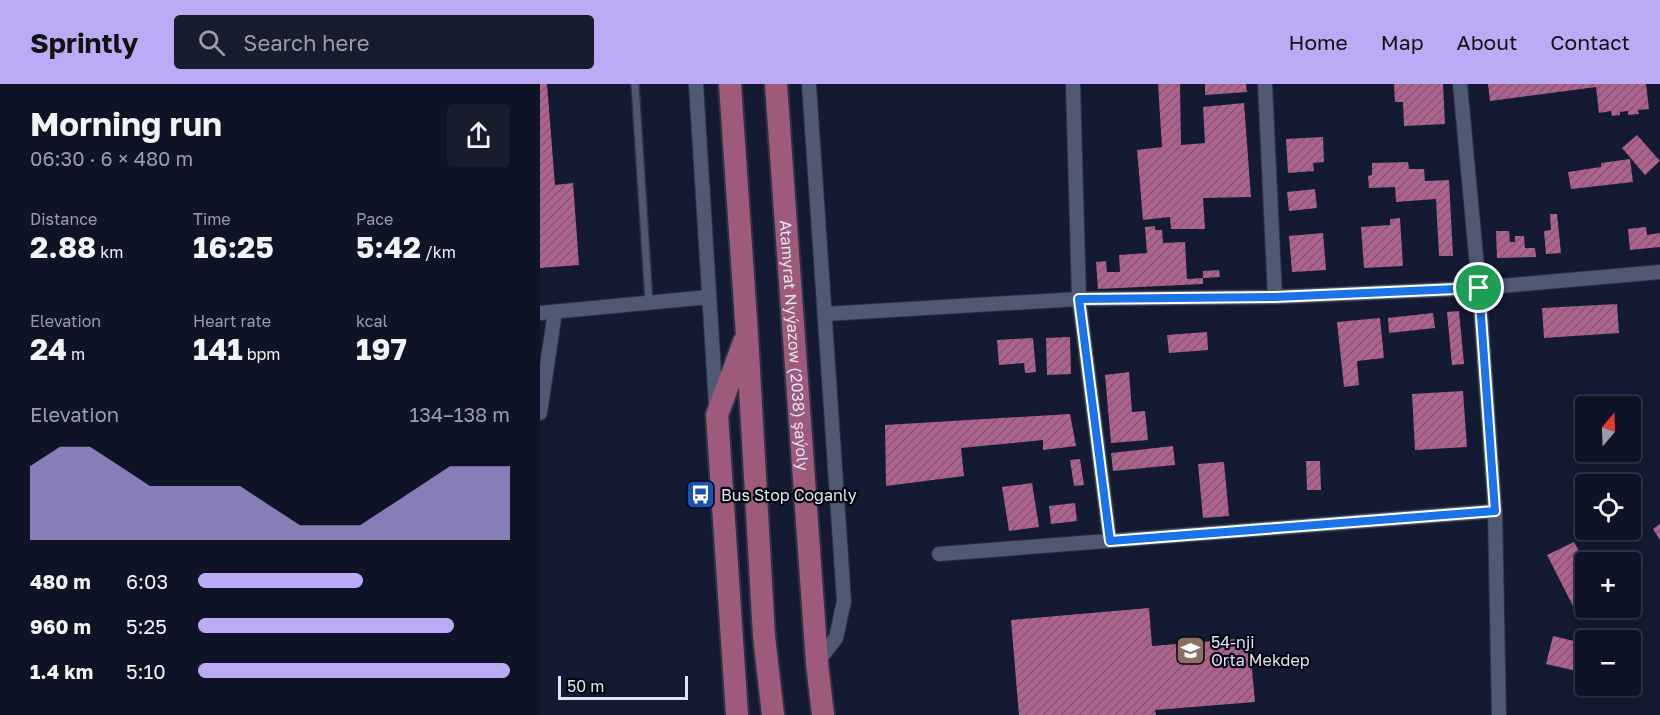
<!DOCTYPE html>
<meta charset="utf-8">
<style>
body{margin:0;font-family:"Golos Text",sans-serif;background:#171d2d;color:#f1f3f6;height:100vh;display:flex;flex-direction:column;font-size:22px;white-space:nowrap}
*{box-sizing:border-box;margin:0}
p{font-size:20px;color:#9b9ea7}
.icon{flex:none;width:33px;height:33px;fill:none;stroke:currentColor;stroke-width:2;stroke-linecap:round;stroke-linejoin:round}
.map{position:relative;flex:1;overflow:hidden}
.sheet{display:flex;flex-direction:column;background:#0e1425;width:540px}
.sheet>*{flex:none}
.needle{width:39px;rotate:19deg}
.tools{position:absolute;left:1035px;top:312px;display:grid;gap:12px}
.tools a{display:grid;place-items:center;width:66px;height:66px;border-radius:6px;background:#0e1425;box-shadow:0 3px 9px #0003,0 0 0 2px #2e3342;font-size:30px}
.scale{position:absolute;left:18px;bottom:15px;width:130px;box-sizing:border-box;padding-left:6px;border:3px solid #dfe5f5;border-top:0;font-size:16px;line-height:21px;white-space:nowrap;color:#dfe5f5;-webkit-text-stroke:4px #04060f;paint-order:stroke}
.pin{position:absolute;display:grid;place-items:center;width:51px;height:51px;color:#fff;margin:-26px;border:3px solid #fff;border-radius:50%;box-shadow:0 2px 6px #0007}
.round{display:grid;place-items:center;flex:none;width:63px;height:63px;border-radius:6px;background:#171d2d}
.headline{display:flex;align-items:center;justify-content:space-between;height:102px;padding:0 30px}
h1{font-size:33px;font-weight:700;line-height:45px}
.stats{display:grid;grid-template-columns:repeat(3,1fr);gap:9px;height:102px;padding:6px 30px}
.stats div{display:grid;align-content:center}
.stats b{font-size:30px;font-weight:700}
.stats small{font-size:16px;font-weight:400}
.stats p{font-size:16px}
.chart{height:168px;padding:12px 30px}
.chart p{display:flex;justify-content:space-between}
.chart svg{width:100%;height:108px;margin-top:6px;fill:#bbaaf6;opacity:.7}
ul{padding:0 30px;list-style:none;font-size:20px}
li{display:grid;grid-template-columns:96px 72px 1fr;align-items:center;height:45px}
li i{height:15px;border-radius:8px;background:#bbaaf6}
header{display:flex;align-items:center;gap:36px;box-sizing:border-box;height:84px;padding:0 30px;background:#bbaaf6;color:#111}
header strong{font-size:28px}
nav{display:flex;gap:33px;margin-inline-start:auto;font-size:21px}
.search{width:420px;height:54px;background:#171d2d;display:flex;align-items:center;gap:15px;box-sizing:border-box;padding:0 21px;border-radius:6px;color:#9b9ea7;font-size:22px}
main{display:flex;flex:1;min-height:0}
.map>svg:first-child{display:block}
.building{fill:url(#building-hatch)}
.lines{fill:none;stroke-linecap:round;stroke-linejoin:round}
.lane-casing{stroke:#2e3244;stroke-width:10}
.street-casing{stroke:#2e3244;stroke-width:16}
.primary-casing{stroke:#2e3244;stroke-width:26}
.lane{stroke:#4f5974;stroke-width:7}
.street{stroke:#4f5974;stroke-width:14}
.primary{stroke:#9e5a7b;stroke-width:22}
.route-casing{stroke:#fff;stroke-width:12}
.route{stroke:#1a73e8;stroke-width:8}
.labels{text-anchor:middle;stroke-width:4.5;stroke-linejoin:round;paint-order:stroke}
.street-label{font-size:16px;fill:#dfe5f5;stroke:#04060f}
.poi-label{font-size:16px;fill:#dfe5f5;stroke:#04060f;text-anchor:start}
</style>
<header>
<strong>Sprintly</strong>
<div class="search"><svg class="icon" aria-label="search" viewBox="0 0 24 24"><circle cx="10" cy="10" r="6"/><path d="M15 15l6 6"/></svg>Search here</div>
<nav><a>Home</a><a>Map</a><a>About</a><a>Contact</a></nav>
</header>
<main>
<section class="sheet">
<div class="headline"><div><h1>Morning run</h1><p>06:30 · 6 × 480 m</p></div><a class="round"><svg class="icon" aria-label="share" viewBox="0 0 24 24"><path d="M12 15V3M7 8l5-5 5 5M5 13v7h14v-7"/></svg></a></div>
<div class="stats">
<div><p>Distance</p><b>2.88<small> km</small></b></div>
<div><p>Time</p><b>16:25</b></div>
<div><p>Pace</p><b>5:42<small> /km</small></b></div>
</div>
<div class="stats">
<div><p>Elevation</p><b>24<small> m</small></b></div>
<div><p>Heart rate</p><b>141<small> bpm</small></b></div>
<div><p>kcal</p><b>197</b></div>
</div>
<div class="chart"><p><span>Elevation</span>134–138 m</p>
<svg viewBox="0 0 160 44" preserveAspectRatio="none"><path d="M0 44V14L10 6L20 6L30 14L40 22L50 22L60 22L70 22L80 30L90 38L100 38L110 38L120 30L130 22L140 14L150 14L160 14V44z"/></svg>
</div>
<ul>
<li><b>480 m</b>6:03<i style="width:53%"></i></li>
<li><b>960 m</b>5:25<i style="width:82%"></i></li>
<li><b>1.4 km</b>5:10<i style="width:100%"></i></li>
</ul>
</section>
<div class="map">
<svg width="1120" height="631" viewBox="0 0 1120 631">
<defs>
<pattern id="building-hatch" width="6" height="6" patternUnits="userSpaceOnUse" patternTransform="scale(1.5)"><rect width="6" height="6" fill="#ae638d"/><path d="M-1 1l2-2M0 6l6-6M5 7l2-2" fill="none" stroke="#835772"/></pattern>
</defs>
<rect width="100%" height="100%" fill="#131a31"/>
<!-- building -->
<path class="building" d="M0,0H7L15,101L33,99L39,181L0,184Z
M618,0H640L641,61L665,59L663,23L704,19L711,113L663,114L665,145H631L630,133L603,136L597,66L622,63Z
M665,0H706L707,8L665,11Z
M854,0H903L905,40L864,42L863,18H855Z
M948,0H1106L1109,25L1098,26L1099,30L1088,31V27L1080,28V31L1072,32L1071,27L1059,29L1056,3L950,17Z
M1097,51L1120,77L1105,91L1082,64Z
M783,53L784,78L773,79L774,87L748,89L746,55Z
M1090,75L1093,98L1031,105L1028,88L1061,83V79Z
M868,78L869,85H884L885,97L909,96L913,172H899L896,115L856,118L855,103L829,104L828,92L832,91V79Z
M775,105L777,124L749,127L747,108Z
M1010,130H1017L1021,169L1006,170L1004,147L1011,146Z
M860,134L863,182L824,184L821,143L850,141V135Z
M615,142V146H622L623,159L645,158L647,195L663,194V200L558,205L556,178L566,177L567,188H580L579,171L607,169L605,143Z
M1106,143L1107,151L1120,149V163L1090,166L1088,145Z
M956,147H969L970,158H975V152H984L985,164H995L996,173L957,174Z
M783,149L786,186L752,188L749,152Z
M679,186L680,193L663,194V187Z
M1077,220L1079,249L1004,254L1002,224Z
M919,227L924,280L912,281L907,228Z
M893,229L895,244L849,249L848,234Z
M840,234L844,274L817,277L819,301L804,303L797,238Z
M667,248L668,266L629,269L627,251Z
M530,253L531,290L507,291L506,254Z
M493,254L496,288L485,289L484,279L459,281L457,256Z
M589,288L592,328L605,327L608,356L571,359L565,291Z
M923,307L927,363L875,366L872,310Z
M530,330L536,362L503,366V356L421,364L424,392L346,402L345,341Z
M633,362L635,381L573,387L571,369Z
M540,375L544,401L534,402L530,376Z
M766,377H780L781,406H767Z
M684,378L689,432L663,434L658,380Z
M492,399L499,443L469,447L462,403Z
M535,419L537,437L511,440L509,422Z
M1120,440V456L1113,445Z
M1034,458L1046,480V520L1035,526L1007,471Z
M609,524L612,562L709,554L715,618L615,626L616,631H479L471,536Z
M1013,552L1046,560V569L1041,588L1006,580Z
M1090,566L1101,568L1095,603L1090,602Z"/>
<g class="lines">
<defs>
<path id="lane" d="M95,0L109,218"/>
<path id="street" d="M156,0L176,321
M269,0L304,517L296,554L277,579
M533,0L539,215L570,457
M725,0L735,213
M920,0L939,204L955,427L959,631
M0,229L169,213
M285,230L539,215L735,213L939,204L1120,188
M0,329L15,228
M399,470L955,427"/>
<g id="primary">
<path d="M190,0L207,251L224,552L233,631"/>
<path id="s1" d="M236,0L277,579L283,631"/>
<path d="M197,631L177,331L204,258"/>
</g>
</defs>
<!-- lane casing -->
<use href="#lane" class="lane-casing"/>
<!-- street casing -->
<use href="#street" class="street-casing"/>
<!-- primary casing -->
<use href="#primary" class="primary-casing"/>
<!-- lane -->
<use href="#lane" class="lane"/>
<!-- street -->
<use href="#street" class="street"/>
<!-- primary -->
<use href="#primary" class="primary"/>
</g>
<g class="lines">
<defs>
<path id="route" d="M939,204L955,427L570,457L539,215L735,213Z"/>
</defs>
<!-- route casing -->
<use href="#route" class="route-casing"/>
<!-- route -->
<use href="#route" class="route"/>
</g>
<!-- icons -->
<defs>
<symbol id="bus-square" viewBox="-11 -11 22 22"><rect x="-9" y="-9" width="18" height="18" rx="4" fill="#1a4fb4" stroke="#04060f"/><path d="M-5-6H5V4H4V6H2V4H-2V6H-4V4H-5ZM-3.5-4V0h7V-4ZM-3.5 1.2v1.5H-2V1.2ZM2 1.2v1.5H3.5V1.2Z" fill="#fff"/></symbol>
<symbol id="school-square" viewBox="-11 -11 22 22"><rect x="-9" y="-9" width="18" height="18" rx="4" fill="#8d6e63" stroke="#04060f"/><path d="M0-5L7-2L0 1L-7-2ZM-4 1L0 2.5L4 1V4Q0 6-4 4Z" fill="#fff"/></symbol>
</defs>
<g fill-rule="evenodd">
<use href="#bus-square" x="144" y="394" width="33" height="33"/>
<use href="#school-square" x="634" y="550" width="33" height="33"/>
</g>
<g class="labels">
<!-- street labels -->
<g class="street-label">
<text dy="6" stroke="none"><textPath href="#s1" startOffset="262">Atamyrat Nyýazow (2038) şaýoly</textPath></text>
</g>
<!-- poi labels -->
<g class="poi-label">
<text x="181" y="417">Bus Stop Coganly</text>
<text x="671" y="564">54-nji<tspan x="671" dy="18">Orta Mekdep</tspan></text>
</g>
</g>
</svg>
<div class="tools">
<a><svg class="needle" viewBox="-14 -14 28 28"><path d="M0-13l5 13h-10z" fill="#e53935"/><path d="M0 13l5-13h-10z" fill="#9b9ea7"/></svg></a>
<a><svg class="icon" aria-label="locate" viewBox="0 0 24 24"><circle cx="12" cy="12" r="6"/><path d="M12 2v4M12 18v4M2 12h4M18 12h4"/></svg></a>
<a>+</a>
<a>−</a>
</div>
<div class="scale">50 m</div>
<div class="pin" style="left:939px;top:204px;background:#1e9e55"><svg class="icon" aria-label="arrive" viewBox="0 0 24 24"><path d="M6 21V4h12l-3 4 3 4H6"/></svg></div>
</div>
</main>
